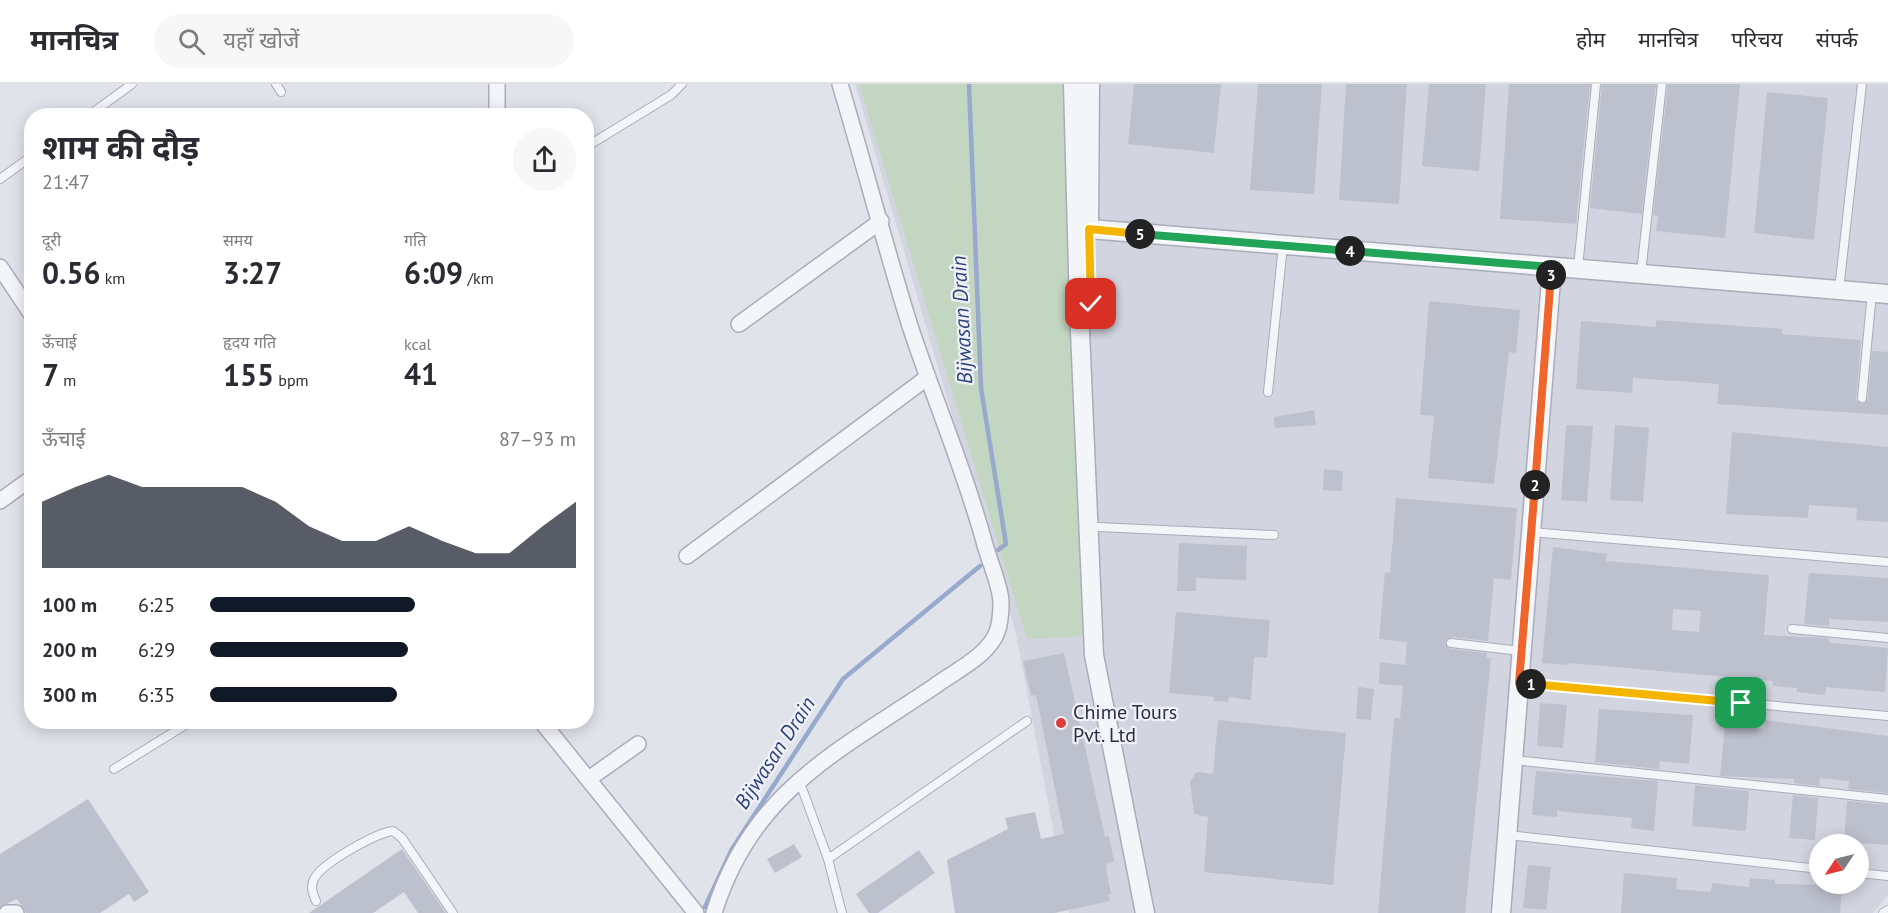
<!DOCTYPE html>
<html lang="hi">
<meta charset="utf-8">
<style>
body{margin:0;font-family:"PT Sans","Noto Sans Devanagari",sans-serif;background:#f7f7f7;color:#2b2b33;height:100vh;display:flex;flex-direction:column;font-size:22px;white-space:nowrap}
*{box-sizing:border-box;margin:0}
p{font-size:20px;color:#7c7c81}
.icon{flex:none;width:33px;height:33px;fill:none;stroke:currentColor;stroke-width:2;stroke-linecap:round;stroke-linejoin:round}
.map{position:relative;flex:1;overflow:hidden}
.panel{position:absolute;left:24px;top:24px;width:570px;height:621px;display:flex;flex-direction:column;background:#fff;border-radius:24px;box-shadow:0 3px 15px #0003}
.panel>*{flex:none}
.needle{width:39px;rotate:235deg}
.tools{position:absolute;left:1809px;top:750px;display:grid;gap:12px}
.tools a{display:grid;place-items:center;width:60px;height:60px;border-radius:50%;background:#fff;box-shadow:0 3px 15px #0003;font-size:30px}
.pin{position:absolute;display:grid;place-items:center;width:51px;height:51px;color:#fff;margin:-26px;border-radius:12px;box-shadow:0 3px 9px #0006}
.km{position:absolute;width:30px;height:30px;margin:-15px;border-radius:50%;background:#222;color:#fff;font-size:16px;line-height:30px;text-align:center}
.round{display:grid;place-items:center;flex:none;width:63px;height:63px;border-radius:32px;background:#f7f7f7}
.summary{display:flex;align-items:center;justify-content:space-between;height:102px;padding:0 18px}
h1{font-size:33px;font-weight:700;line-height:45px}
.stats{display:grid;grid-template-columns:repeat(3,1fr);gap:9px;height:102px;padding:6px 18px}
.stats div{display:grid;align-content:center}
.stats b{font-size:30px;font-weight:700}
.stats small{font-size:16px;font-weight:400}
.stats p{font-size:16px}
.chart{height:168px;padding:12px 18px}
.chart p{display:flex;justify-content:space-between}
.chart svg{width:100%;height:108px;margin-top:6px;fill:#111827;opacity:.7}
ul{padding:0 18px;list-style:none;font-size:20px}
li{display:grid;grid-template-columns:96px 72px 1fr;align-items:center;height:45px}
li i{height:15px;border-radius:8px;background:#111827}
header{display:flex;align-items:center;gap:36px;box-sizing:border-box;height:84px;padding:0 30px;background:#fff;border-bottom:2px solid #e1e1e2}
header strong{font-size:28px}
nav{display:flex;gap:33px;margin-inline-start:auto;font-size:21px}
.search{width:420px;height:54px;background:#f7f7f7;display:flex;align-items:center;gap:15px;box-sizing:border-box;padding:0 21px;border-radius:33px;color:#7c7c81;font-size:22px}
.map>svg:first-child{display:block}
.built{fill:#d2d5e0;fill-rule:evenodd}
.green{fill:#c3d6c1}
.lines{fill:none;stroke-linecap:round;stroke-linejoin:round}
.stream{stroke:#98a9ce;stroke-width:4.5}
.building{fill:#bdc1ce;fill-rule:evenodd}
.service-casing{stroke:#a9acb9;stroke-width:10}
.minor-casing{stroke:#a9acb9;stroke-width:18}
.tertiary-casing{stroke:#a9acb9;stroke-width:21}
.service{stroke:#f4f5f9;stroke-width:8}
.minor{stroke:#f4f5f9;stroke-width:15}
.tertiary{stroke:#f4f5f9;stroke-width:18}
.split-1-casing{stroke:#fff;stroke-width:12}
.split-2-casing{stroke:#fff;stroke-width:12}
.split-3-casing{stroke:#fff;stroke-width:12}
.split-4-casing{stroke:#fff;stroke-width:12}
.split-5-casing{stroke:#fff;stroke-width:12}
.split-6-casing{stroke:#fff;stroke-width:12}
.split-1{stroke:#f5b400;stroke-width:8}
.split-2{stroke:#f0652b;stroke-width:8}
.split-3{stroke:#f0652b;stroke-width:8}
.split-4{stroke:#22a559;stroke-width:8}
.split-5{stroke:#22a559;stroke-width:8}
.split-6{stroke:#f5b400;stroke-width:8}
.poi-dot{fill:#db3e3a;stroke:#f1f2f8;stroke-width:2}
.labels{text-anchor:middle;stroke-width:4.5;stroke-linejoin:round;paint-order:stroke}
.poi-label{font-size:20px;fill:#272d44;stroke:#f1f2f8;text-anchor:start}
.water-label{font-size:21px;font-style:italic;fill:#2d437c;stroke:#f1f2f8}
</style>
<header>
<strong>मानचित्र</strong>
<div class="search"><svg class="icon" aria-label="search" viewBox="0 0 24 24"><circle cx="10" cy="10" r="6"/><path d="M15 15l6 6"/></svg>यहाँ खोजें</div>
<nav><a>होम</a><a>मानचित्र</a><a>परिचय</a><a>संपर्क</a></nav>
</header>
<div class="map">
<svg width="1888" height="829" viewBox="0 0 1888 829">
<rect width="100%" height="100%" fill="#e1e3eb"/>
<!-- built -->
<path class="built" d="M855,0H1888V812L1873,829H1069L1016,550ZM1820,760H1858V800H1820Z"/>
<!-- green -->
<path class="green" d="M859,0H1073L1072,316L1087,552L1027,555Z"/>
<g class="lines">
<!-- stream -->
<path class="stream" d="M969,0L981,304L1006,460L998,466
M705,823L732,765L843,595L980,482"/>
</g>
<!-- building -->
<path class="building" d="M1134,0H1221L1214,69L1128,60Z
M1258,0H1322L1314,110L1250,106Z
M1346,0H1407L1399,120L1339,116Z
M1429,0H1486L1479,87L1422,82Z
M1509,0H1590L1576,140L1500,135Z
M1602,0H1656L1642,130L1590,124Z
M1668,0H1740L1725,154L1656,147L1658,132L1653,131Z
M1767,8L1828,14L1814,156L1754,149Z
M1429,217L1520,226L1516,269L1509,268L1494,400L1428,394L1434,332L1420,331Z
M1656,236L1782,245V250L1861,256L1856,316L1862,320L1868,315L1872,267L1888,268V331L1717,320L1719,300L1633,294L1632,309L1576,305L1581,237L1656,243Z
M1314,326L1316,341L1275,344L1274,333Z
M1566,341L1593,342L1587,418L1561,416Z
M1615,341L1649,344L1643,418L1610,416Z
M1732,348L1888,363V438L1856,436L1857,424L1809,421L1808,434L1726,430Z
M1324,385L1343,387L1342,407L1323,406Z
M1396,414L1517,424L1511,496L1494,494L1488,557L1452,553L1445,558L1450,565L1487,569V574H1491L1465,829H1378L1394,634H1400L1403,602L1379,600L1380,578L1405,581L1407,558L1379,555L1385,488L1390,489Z
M1179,459L1247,462L1246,496L1196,494V507H1177Z
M1553,463L1607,470L1606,477L1769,491L1764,551L1828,554L1830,559L1888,564L1885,608L1826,603L1825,611L1796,608L1797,604L1773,602V597L1569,579V581L1542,579ZM1673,525L1701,527L1699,548L1672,546Z
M1809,489L1888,494V538L1829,535V542L1804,540Z
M1176,528L1270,536L1267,574L1254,573L1251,616L1229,613L1228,618L1213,617L1214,613L1169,609Z
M1064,569L1105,753L1109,752L1114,778L1107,779L1106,784L1111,810L1108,811L1110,817L1055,829H955L947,776L1008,745L1005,734L1035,728L1041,755L1064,750L1036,611L1031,612L1023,577Z
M1358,603L1374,605L1371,636L1356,635Z
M1540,619L1567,621L1563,664L1537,662Z
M1599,625L1693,631L1689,680L1660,677L1659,685L1595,678Z
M1218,636L1346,649L1333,801L1204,788L1208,733L1194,730L1190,698L1197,688L1213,690Z
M1765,636L1888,652V709L1848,705L1849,697L1820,694L1819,702L1794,699V695L1720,692L1725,641L1764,645Z
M1536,687L1658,697L1654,747L1631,744L1632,734L1557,727V733L1532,731Z
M1695,701L1749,707L1746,747L1692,742Z
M1793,711L1818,714L1815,756L1789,754Z
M88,715L149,808L134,818L129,810L100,829H26L17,815L0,823V770Z
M1847,717L1888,721V761L1844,758Z
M794,760L802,773L775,789L767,775Z
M402,765L446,829H418L404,808L373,829H309Z
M919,766L935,789L878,829H869L856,810Z
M1528,781L1551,783L1546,826L1523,824Z
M1624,789L1677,794L1676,805L1711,808L1712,799L1749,803L1750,794L1775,796V800L1842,801L1840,829H1621Z"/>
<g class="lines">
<defs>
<path id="service" d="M276,0L281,8
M88,32L132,0
M586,63L671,11L682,0
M0,95L32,72
M1578,184L1596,0
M1641,189L1662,0
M1839,206L1862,0
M1268,308L1283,161
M1862,314L1872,208
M1098,443L1274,451
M1531,448L1888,478
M1792,545L1888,554
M1451,559L1521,567
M1519,599L1888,632
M1513,676L1888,715
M114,685L190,638
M799,696L828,775L842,829
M1508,751L1820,785
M828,775L1027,637
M1858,789L1888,792
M316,817C313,810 310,803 314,795C322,779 376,749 393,747L402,754L453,829
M1883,829L1888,826"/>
<path id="minor" d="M497,0V32
M0,183L32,231
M739,240L881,137
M0,417L32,394
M687,472L928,293
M542,638L696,829
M590,694L638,660
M7,829H16
M714,829C751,708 837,668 935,602C955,587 988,572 997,548C1000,540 1001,527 1001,518C1000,500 990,479 985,461C965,387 934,315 910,242C885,162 864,80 840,0"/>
<path id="tertiary" d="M1073,0L1079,224L1094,571L1145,829
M1089,136L1090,0
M1077,144L1888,210
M1501,829L1552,183"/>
</defs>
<!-- service casing -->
<use href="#service" class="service-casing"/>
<!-- minor casing -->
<use href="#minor" class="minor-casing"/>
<!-- tertiary casing -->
<use href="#tertiary" class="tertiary-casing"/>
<!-- service -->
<use href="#service" class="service"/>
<!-- minor -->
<use href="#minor" class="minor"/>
<!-- tertiary -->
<use href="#tertiary" class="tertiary"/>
</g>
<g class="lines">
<defs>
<path id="split-1" d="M1531,600L1741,619"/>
<path id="split-2" d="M1531,600L1519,599L1535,401"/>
<path id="split-3" d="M1535,401L1551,191"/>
<path id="split-4" d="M1350,167L1552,183L1551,191"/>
<path id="split-5" d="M1140,150L1350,167"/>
<path id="split-6" d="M1091,220L1089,145L1140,150"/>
</defs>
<!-- split-1 casing -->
<use href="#split-1" class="split-1-casing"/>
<!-- split-2 casing -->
<use href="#split-2" class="split-2-casing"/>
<!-- split-3 casing -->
<use href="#split-3" class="split-3-casing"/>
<!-- split-4 casing -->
<use href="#split-4" class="split-4-casing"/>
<!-- split-5 casing -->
<use href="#split-5" class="split-5-casing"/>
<!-- split-6 casing -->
<use href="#split-6" class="split-6-casing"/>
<!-- split-1 -->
<use href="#split-1" class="split-1"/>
<!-- split-2 -->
<use href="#split-2" class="split-2"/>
<!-- split-3 -->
<use href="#split-3" class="split-3"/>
<!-- split-4 -->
<use href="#split-4" class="split-4"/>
<!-- split-5 -->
<use href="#split-5" class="split-5"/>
<!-- split-6 -->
<use href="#split-6" class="split-6"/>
</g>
<!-- markers -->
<circle class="poi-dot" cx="1061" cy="639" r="6"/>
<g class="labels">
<!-- poi labels -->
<g class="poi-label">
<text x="1073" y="635">Chime Tours<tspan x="1073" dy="23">Pvt. Ltd</tspan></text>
</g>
<!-- water labels -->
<g class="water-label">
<text transform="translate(962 236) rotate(-93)" y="7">Bijwasan Drain</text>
<text transform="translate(775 669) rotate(-57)" y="7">Bijwasan Drain</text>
</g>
</g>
</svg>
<div class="tools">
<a><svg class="needle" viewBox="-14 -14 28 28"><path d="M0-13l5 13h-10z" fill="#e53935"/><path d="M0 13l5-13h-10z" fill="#7c7c81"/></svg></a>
</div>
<div class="pin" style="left:1741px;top:619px;background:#1e9e55"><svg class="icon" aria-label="arrive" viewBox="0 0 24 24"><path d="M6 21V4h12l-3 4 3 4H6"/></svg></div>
<div class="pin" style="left:1091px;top:220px;background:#d93025"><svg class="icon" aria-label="check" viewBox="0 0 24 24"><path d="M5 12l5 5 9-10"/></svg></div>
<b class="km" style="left:1531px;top:600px">1</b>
<b class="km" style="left:1535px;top:401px">2</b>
<b class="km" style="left:1551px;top:191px">3</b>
<b class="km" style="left:1350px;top:167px">4</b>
<b class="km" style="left:1140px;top:150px">5</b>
<section class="panel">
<div class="summary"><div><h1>शाम की दौड़</h1><p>21:47</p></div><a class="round"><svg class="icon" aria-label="share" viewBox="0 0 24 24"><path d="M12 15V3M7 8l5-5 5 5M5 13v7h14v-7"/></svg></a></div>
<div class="stats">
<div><p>दूरी</p><b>0.56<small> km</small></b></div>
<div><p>समय</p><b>3:27</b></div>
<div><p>गति</p><b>6:09<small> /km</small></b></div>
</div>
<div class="stats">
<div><p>ऊँचाई</p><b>7<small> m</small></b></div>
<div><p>हृदय गति</p><b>155<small> bpm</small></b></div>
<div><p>kcal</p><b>41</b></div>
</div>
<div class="chart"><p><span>ऊँचाई</span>87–93 m</p>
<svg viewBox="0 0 160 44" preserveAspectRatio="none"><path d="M0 44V17L10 11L20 6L30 11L40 11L50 11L60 11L70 17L80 27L90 33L100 33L110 27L120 33L130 38L140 38L150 27L160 17V44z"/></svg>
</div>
<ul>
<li><b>100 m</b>6:25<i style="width:56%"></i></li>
<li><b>200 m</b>6:29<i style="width:54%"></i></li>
<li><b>300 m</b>6:35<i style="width:51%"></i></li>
</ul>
</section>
</div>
